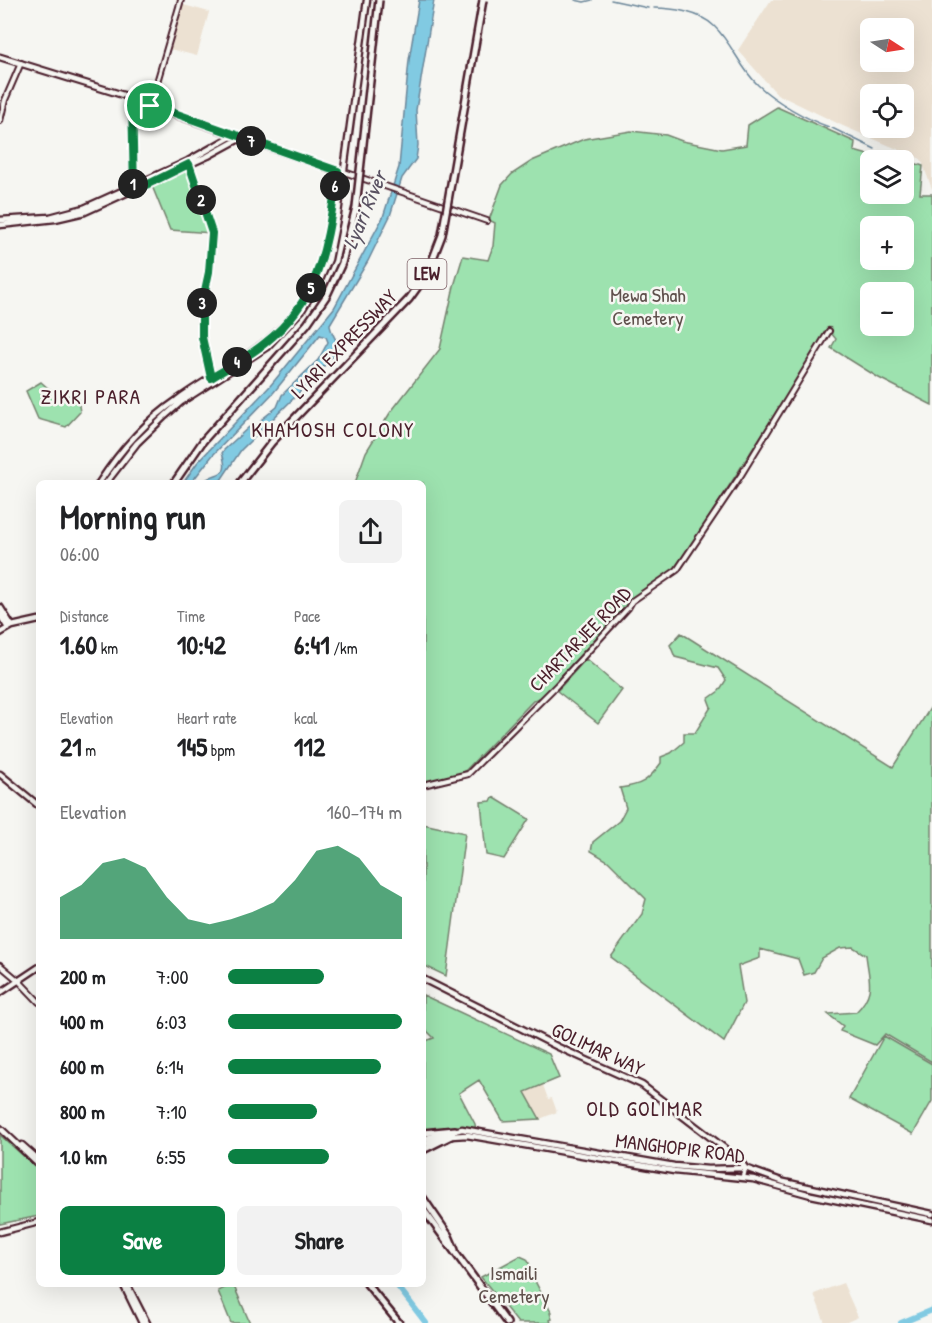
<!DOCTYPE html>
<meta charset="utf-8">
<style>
body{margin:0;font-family:"Patrick Hand",sans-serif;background:#f2f2f2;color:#202124;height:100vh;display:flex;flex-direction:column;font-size:22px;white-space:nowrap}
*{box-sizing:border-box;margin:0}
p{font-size:20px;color:#757577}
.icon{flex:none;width:33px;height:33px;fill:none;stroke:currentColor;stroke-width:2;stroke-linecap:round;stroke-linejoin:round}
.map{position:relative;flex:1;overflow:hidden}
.panel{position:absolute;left:36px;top:480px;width:390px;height:807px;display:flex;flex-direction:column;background:#fff;border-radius:9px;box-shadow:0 6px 24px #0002}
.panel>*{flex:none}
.needle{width:39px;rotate:102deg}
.controls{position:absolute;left:860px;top:18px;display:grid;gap:12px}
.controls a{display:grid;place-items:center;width:54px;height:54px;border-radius:9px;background:#fff;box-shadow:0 6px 24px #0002;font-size:30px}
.pin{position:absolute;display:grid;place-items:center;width:51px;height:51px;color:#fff;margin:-26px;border:3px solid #fff;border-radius:50%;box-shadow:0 2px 6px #0007}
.km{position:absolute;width:30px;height:30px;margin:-15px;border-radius:50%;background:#222;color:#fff;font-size:16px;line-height:30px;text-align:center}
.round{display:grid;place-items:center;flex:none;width:63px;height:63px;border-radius:9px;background:#f2f2f2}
.headline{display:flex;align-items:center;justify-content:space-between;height:102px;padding:0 24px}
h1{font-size:33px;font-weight:700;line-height:45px}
.figures{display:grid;grid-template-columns:repeat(3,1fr);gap:9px;height:102px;padding:6px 24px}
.figures div{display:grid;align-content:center}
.figures b{font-size:26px;font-weight:700}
.figures small{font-size:16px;font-weight:400}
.figures p{font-size:16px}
.chart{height:168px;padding:12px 24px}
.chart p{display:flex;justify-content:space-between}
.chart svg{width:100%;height:108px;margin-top:6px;fill:#0b8043;opacity:.7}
.cta{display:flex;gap:12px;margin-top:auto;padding:12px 24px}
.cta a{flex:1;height:69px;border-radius:9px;background:#0b8043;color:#fff;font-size:24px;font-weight:700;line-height:69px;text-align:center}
.cta a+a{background:#f2f2f2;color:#202124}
ul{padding:0 24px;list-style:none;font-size:20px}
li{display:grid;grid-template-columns:96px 72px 1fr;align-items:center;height:45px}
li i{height:15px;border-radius:8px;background:#0b8043}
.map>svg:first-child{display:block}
.built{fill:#ece1d2;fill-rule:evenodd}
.green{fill:#9de2af;stroke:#74806d;stroke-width:1.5;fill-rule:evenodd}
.water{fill:#81cae2;stroke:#6b8699;stroke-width:1.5}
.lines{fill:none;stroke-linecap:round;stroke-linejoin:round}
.stream{stroke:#6b8699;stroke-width:1.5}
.river{stroke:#81cae2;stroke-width:6}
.minor-casing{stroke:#4a1f2b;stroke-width:8}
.major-casing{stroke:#4a1f2b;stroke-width:9}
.highway-casing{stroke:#4a1f2b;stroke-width:10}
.minor{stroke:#f6f6f2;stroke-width:4}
.major{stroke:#f6f6f2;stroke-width:4.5}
.highway{stroke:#f6f6f2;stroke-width:5}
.highway-bridge-casing{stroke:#4a1f2b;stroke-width:10;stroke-linecap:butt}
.highway-bridge{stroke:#f6f6f2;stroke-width:5}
.route-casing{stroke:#fff;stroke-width:12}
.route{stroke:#0b8043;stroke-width:8}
.labels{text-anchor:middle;stroke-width:5;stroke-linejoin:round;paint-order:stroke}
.shield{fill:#f6f6f2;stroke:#7e6067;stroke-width:1.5}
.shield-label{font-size:18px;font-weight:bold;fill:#4a1f2b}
.park-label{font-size:20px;fill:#5f504c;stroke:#f6f6f2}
.street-label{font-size:20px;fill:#4a1f2b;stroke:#f6f6f2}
.water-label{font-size:21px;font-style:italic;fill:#5a5262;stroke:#f6f6f2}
.neighbourhood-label{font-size:21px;letter-spacing:1.5px;fill:#4a1f2b;stroke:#f6f6f2}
</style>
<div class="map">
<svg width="932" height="1323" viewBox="0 0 932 1323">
<rect width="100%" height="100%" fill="#f6f6f2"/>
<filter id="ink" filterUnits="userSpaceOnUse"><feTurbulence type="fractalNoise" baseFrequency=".0167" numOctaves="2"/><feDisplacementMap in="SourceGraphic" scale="12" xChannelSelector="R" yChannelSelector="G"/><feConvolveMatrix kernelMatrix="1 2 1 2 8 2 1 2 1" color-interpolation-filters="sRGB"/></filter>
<g filter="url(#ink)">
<!-- built -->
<path class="built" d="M771,0H932V189L921,159L843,126L777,94L738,50ZM870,28H903V62H870ZM870,94H903V128H870Z
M180,4L209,12L197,56L166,48Z
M543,1085L548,1099L552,1098L557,1112L540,1119L525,1092Z
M843,1283L858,1317L845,1323H825L814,1294Z"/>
<!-- green -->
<path class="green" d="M777,107L855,142L854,151L886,160H870V194H903V165L917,164L923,166L920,194H932V405L879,378L831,348L836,339L831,333L824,337L678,566L628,603L542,697L534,700L464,772L423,783V483H355L366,452L390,413L440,349L454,286L463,256L488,260L493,246L495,223L489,220L502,185L512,174L532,161L584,139L631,131L666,135L682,141L722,149L746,145L748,125ZM870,226H903V260H870ZM870,292H903V326H870Z
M186,163L212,233L170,230L150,181Z
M41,382L49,389L78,399L80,412L66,427L38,419L26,391Z
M681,633L893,767L932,705V1062L885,1034L875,1045L840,1031L843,1026L828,1014L856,1012C876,992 869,981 866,955L853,947L840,948L822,958L814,972L804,975L798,959L760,949V958L738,966L744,1003L724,1042L611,957L642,914L646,899L608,861L591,851L593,842L619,821L626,808L620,788C642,785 648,781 661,763V757L671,753L684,742V733H695L711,707L708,699L719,691L726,680L718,668L675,657L670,645Z
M586,659L622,690L598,723L557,691Z
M493,797L529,819L504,859L486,855L481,802L491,801Z
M423,824L465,833L446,976L423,965Z
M423,995L549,1054L559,1078L525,1092L540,1119L503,1121L479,1080L459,1093L475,1124L476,1131L462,1129L427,1134L423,1126V1042L434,1038L423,1027Z
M884,1036L932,1064V1101L913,1134L849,1099Z
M0,1135L39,1170V1216L0,1224Z
M520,1256L527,1259L535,1276L533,1277L551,1312L550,1313L552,1319L550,1320L551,1323H518L481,1277Z
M233,1284L250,1323H231L218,1291Z"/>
<!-- water -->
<path class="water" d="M419,0H434L416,110L418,145L416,159L402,178L390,216L368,261L330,324C330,334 339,341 339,350L296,396L241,450L219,483H202C215,469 231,481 222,453L224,450L249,427L259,429L261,420L277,407L282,395L318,360L328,342L326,337L320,335L274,392L212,456L191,483H183L197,463L270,386L334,308L383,217L399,167L409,60Z"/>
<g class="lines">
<!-- stream -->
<path class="stream" d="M575,0L584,2L592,0
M611,0L648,8
M654,8C672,8 700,12 714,26C732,43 740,68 758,85C776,102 806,119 829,127
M832,128L875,149"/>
<!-- river -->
<path class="river" d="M396,1284L426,1323
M901,1323L932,1310"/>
<defs>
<path id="minor" d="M132,98L133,187
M150,106L181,0
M0,121L5,100L21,63
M189,164L212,233L209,272L202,304V337L211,378
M344,172L487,221
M423,785L468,774L557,685L628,608L632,601L677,570L741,475L829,331
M0,965L19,981L39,1002"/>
<path id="major" d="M0,57L123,95L150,106L338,171
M0,220L50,217L84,208L188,161L234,135
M0,225L55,219L85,212L208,156L241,138
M99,483C119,452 146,421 177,400C226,364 283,345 312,286C329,250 332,210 338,171
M106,483L137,443L165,416L181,402L267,347L302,310L320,280L329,259L338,214L367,0
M0,607L12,626
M0,615L8,628
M0,633L12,626L39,620
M0,774L39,806
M423,979L558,1047L642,1085L740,1160L745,1168L743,1177
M0,993L39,967
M0,1128L39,1165
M423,1139L462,1129L674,1166L708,1169L745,1168L784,1182L932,1214
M423,1144L451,1136L467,1135L674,1171L753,1179L811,1195L932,1220
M22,1145L39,1160
M0,1232L39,1222
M123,1284L142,1323
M127,1284L147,1323"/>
<path id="highway" d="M174,483L203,441
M423,1133L455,1130
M423,1150L451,1136
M423,1198L449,1236L455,1250
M423,1209L507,1323
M367,1284L399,1323"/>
</defs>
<!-- minor casing -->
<use href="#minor" class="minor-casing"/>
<!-- major casing -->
<use href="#major" class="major-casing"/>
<!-- highway casing -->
<use href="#highway" class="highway-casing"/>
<!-- minor -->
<use href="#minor" class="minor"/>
<!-- major -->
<use href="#major" class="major"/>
<!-- highway -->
<use href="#highway" class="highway"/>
<defs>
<path id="highway-bridge" d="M203,441L307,324L327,295L342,263L356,207L379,0
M240,483L272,442L409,299L427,274L442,235L483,0"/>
</defs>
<!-- highway-bridge casing -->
<use href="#highway-bridge" class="highway-bridge-casing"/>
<!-- highway-bridge -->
<use href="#highway-bridge" class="highway-bridge"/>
</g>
</g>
<g class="lines" filter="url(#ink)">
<defs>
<path id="route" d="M132,98L338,171C327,240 324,296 265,343C248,357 229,367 211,378L202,337V304L209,272L212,233L189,164L134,191Z"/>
</defs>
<!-- route casing -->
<use href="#route" class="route-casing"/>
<!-- route -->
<use href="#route" class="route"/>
</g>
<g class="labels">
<!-- shield labels -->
<rect class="shield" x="407.5" y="259" width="39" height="30" rx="4.5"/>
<g class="shield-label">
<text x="427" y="280">LEW</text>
</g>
<!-- park labels -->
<g class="park-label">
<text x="648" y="302">Mewa Shah<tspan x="648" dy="23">Cemetery</tspan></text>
<text x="514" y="1280">Ismaili<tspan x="514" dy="23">Cemetery</tspan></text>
</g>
<!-- street labels -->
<g class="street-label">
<text transform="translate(344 344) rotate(-46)" y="7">LYARI EXPRESSWAY</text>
<text transform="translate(580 639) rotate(-46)" y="7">CHARTARJEE ROAD</text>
<text transform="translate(598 1049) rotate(25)" y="7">GOLIMAR WAY</text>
<text transform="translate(680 1148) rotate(7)" y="7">MANGHOPIR ROAD</text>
</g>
<!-- water labels -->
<g class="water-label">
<text transform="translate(365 210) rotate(-67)" y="7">Lyari River</text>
</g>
<!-- neighbourhood labels -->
<g class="neighbourhood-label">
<text x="91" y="404">ZIKRI PARA</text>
<text x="333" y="437">KHAMOSH COLONY</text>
<text x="645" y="1116">OLD GOLIMAR</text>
</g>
</g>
</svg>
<div class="controls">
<a><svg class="needle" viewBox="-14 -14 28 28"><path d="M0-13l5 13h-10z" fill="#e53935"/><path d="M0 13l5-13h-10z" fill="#757577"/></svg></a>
<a><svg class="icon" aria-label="locate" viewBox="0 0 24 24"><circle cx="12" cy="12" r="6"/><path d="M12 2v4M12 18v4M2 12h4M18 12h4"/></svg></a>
<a><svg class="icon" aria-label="layers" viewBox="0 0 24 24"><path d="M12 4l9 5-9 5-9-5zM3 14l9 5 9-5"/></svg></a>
<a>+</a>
<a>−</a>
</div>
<div class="pin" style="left:150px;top:106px;background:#1e9e55"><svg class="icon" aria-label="arrive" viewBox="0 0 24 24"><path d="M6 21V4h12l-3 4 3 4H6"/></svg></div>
<b class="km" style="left:133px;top:184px">1</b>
<b class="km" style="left:201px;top:200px">2</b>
<b class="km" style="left:202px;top:303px">3</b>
<b class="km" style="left:237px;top:362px">4</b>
<b class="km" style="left:311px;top:288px">5</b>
<b class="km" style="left:335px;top:186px">6</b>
<b class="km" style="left:251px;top:141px">7</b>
<section class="panel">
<div class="headline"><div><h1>Morning run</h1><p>06:00</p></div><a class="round"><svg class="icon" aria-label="share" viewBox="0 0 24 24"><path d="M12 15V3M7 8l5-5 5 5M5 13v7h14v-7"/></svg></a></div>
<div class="figures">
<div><p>Distance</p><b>1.60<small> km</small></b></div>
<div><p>Time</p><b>10:42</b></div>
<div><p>Pace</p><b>6:41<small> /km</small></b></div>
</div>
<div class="figures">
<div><p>Elevation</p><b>21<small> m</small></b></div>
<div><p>Heart rate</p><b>145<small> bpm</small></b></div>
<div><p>kcal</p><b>112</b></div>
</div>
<div class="chart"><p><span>Elevation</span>160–174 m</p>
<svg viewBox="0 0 160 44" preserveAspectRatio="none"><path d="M0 44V27L10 22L20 13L30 11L40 15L50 27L60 36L70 38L80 36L90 33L100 29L110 20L120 8L130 6L140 11L150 22L160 27V44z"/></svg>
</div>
<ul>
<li><b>200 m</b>7:00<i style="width:55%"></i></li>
<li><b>400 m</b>6:03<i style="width:100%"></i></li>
<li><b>600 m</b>6:14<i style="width:88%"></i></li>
<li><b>800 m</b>7:10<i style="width:51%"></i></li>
<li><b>1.0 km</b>6:55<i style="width:58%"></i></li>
</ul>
<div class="cta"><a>Save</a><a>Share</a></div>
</section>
</div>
